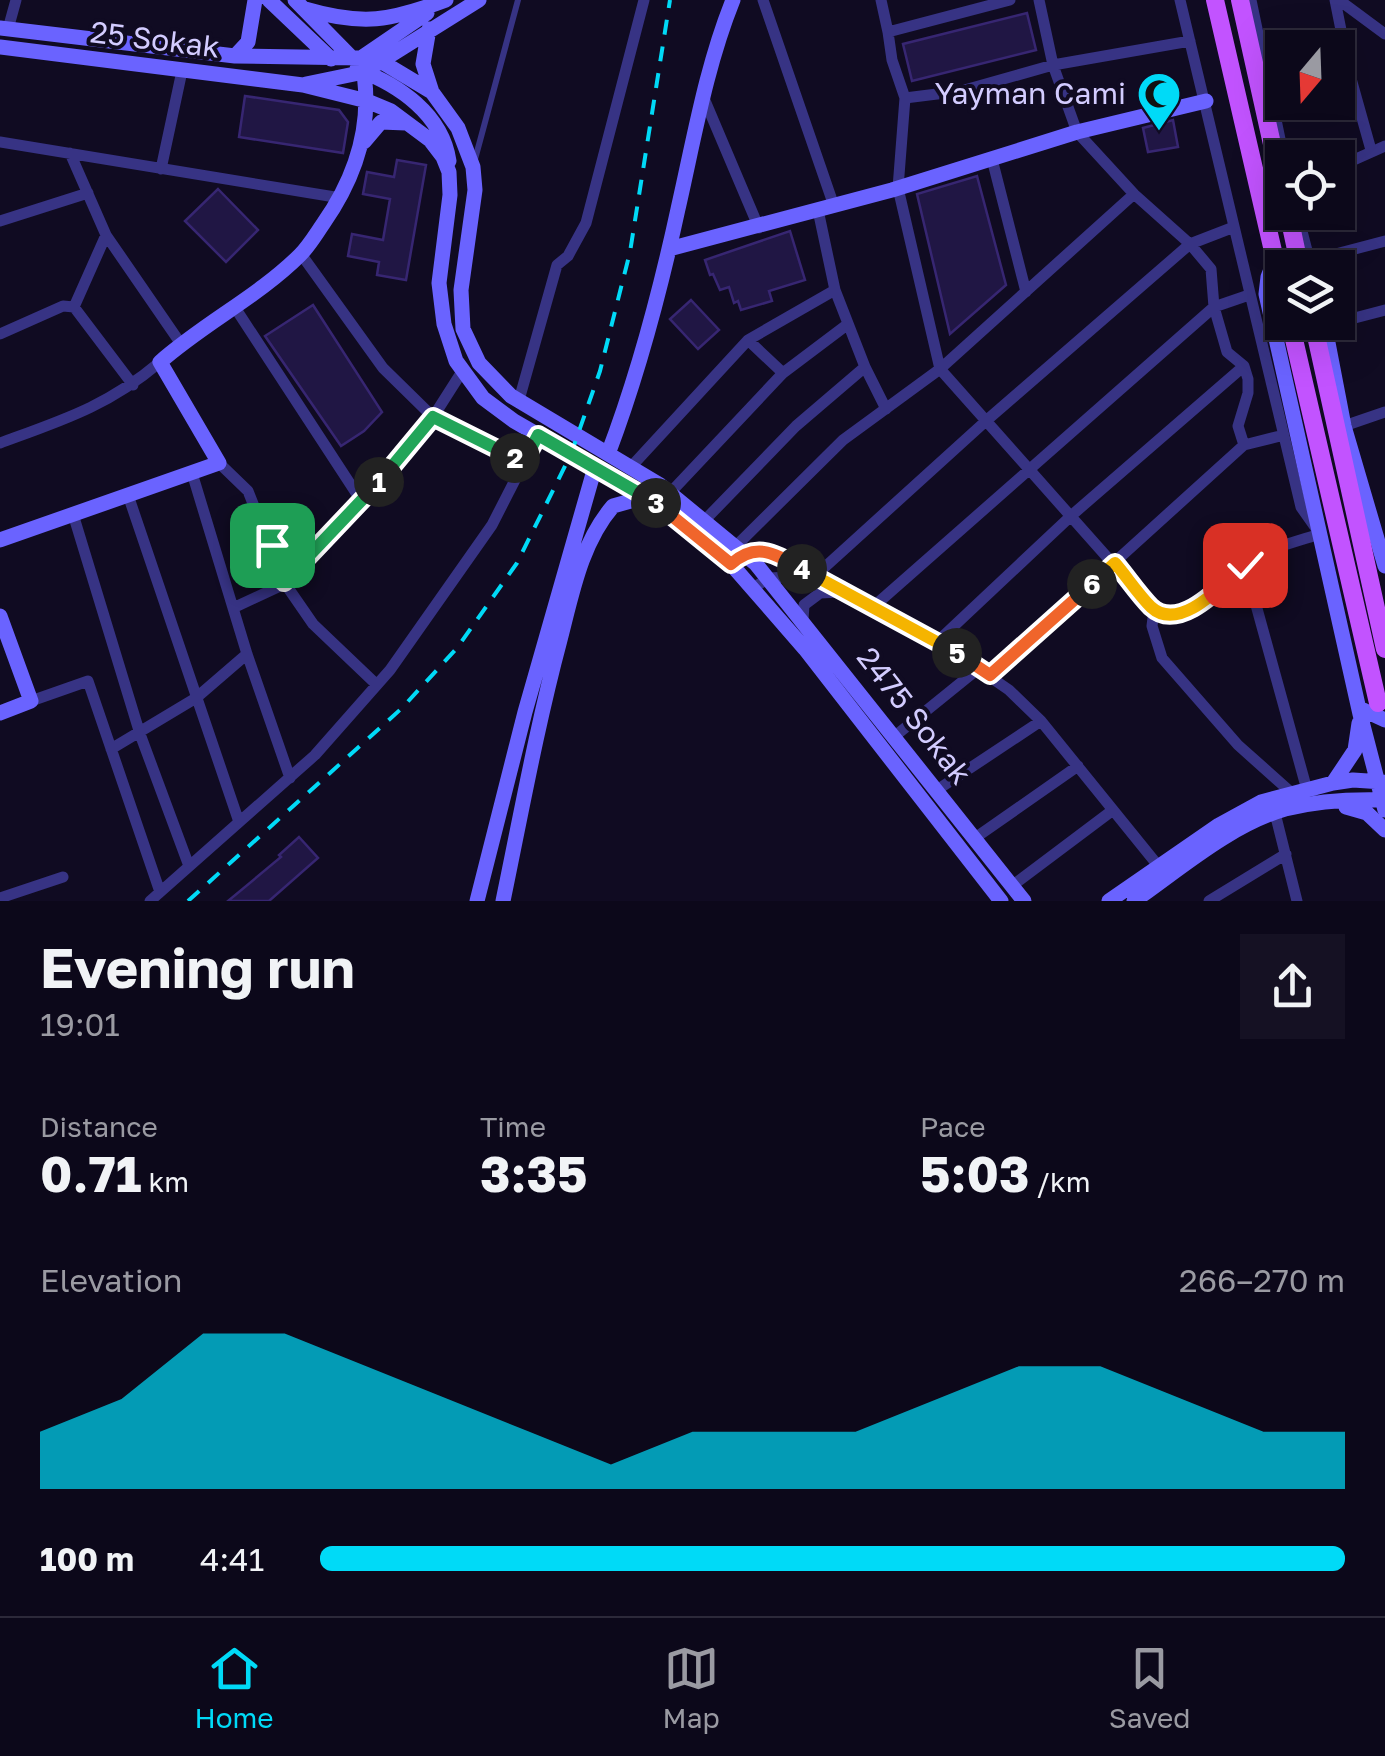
<!DOCTYPE html>
<meta charset="utf-8">
<style>
body{margin:0;font-family:"Golos Text",sans-serif;background:#151123;color:#f1f3f6;height:100vh;display:flex;flex-direction:column;font-size:38px;white-space:nowrap}
*{box-sizing:border-box;margin:0}
p{font-size:32px;color:#9a9aa2}
.icon{flex:none;width:55px;height:55px;fill:none;stroke:currentColor;stroke-width:2;stroke-linecap:round;stroke-linejoin:round}
.map{position:relative;height:901px;overflow:hidden}
.sheet{display:flex;flex-direction:column;background:#0c081a;flex:1}
.sheet>*{flex:none}
.needle{width:65px;rotate:199deg}
.buttons{position:absolute;left:1265px;top:30px;display:grid;gap:20px}
.buttons a{display:grid;place-items:center;width:90px;height:90px;border-radius:0px;background:#0c081a;box-shadow:0 10px 40px #0002,0 0 0 2px #2c2939;font-size:50px}
.pin{position:absolute;display:grid;place-items:center;width:85px;height:85px;color:#fff;margin:-42px;border-radius:20px;box-shadow:0 5px 15px #0006}
.km{position:absolute;width:50px;height:50px;margin:-25px;border-radius:50%;background:#222;color:#fff;font-size:28px;line-height:50px;text-align:center}
.round{display:grid;place-items:center;flex:none;width:105px;height:105px;border-radius:0px;background:#151123}
.headline{display:flex;align-items:center;justify-content:space-between;height:170px;padding:0 40px}
h1{font-size:55px;font-weight:700;line-height:75px}
.figures{display:grid;grid-template-columns:repeat(3,1fr);gap:15px;height:170px;padding:10px 40px}
.figures div{display:grid;align-content:center}
.figures b{font-size:50px;font-weight:700}
.figures small{font-size:28px;font-weight:400}
.figures p{font-size:28px}
.chart{height:280px;padding:20px 40px}
.chart p{display:flex;justify-content:space-between}
.chart svg{width:100%;height:180px;margin-top:10px;fill:#00daf7;opacity:.7}
ul{padding:0 40px;list-style:none;font-size:32px}
li{display:grid;grid-template-columns:160px 120px 1fr;align-items:center;height:75px}
li i{height:25px;border-radius:12px;background:#00daf7}
.tab-bar{display:flex;justify-content:space-around;align-items:center;height:140px;border-top:2px solid #2c2939;background:#0c081a;font-size:28px;color:#9a9aa2}
.tab-bar a{display:grid;justify-items:center;gap:5px}
.tab-bar .active{color:#00daf7}
.map>svg:first-child{display:block}
.building{fill:#201644;stroke:#372672;stroke-width:2.5}
.lines{fill:none;stroke-linecap:round;stroke-linejoin:round}
.lane{stroke:#373384;stroke-width:6}
.street{stroke:#373384;stroke-width:11}
.secondary{stroke:#6a63ff;stroke-width:15}
.primary{stroke:#c253ff;stroke-width:18}
.rail{stroke:#00daf7;stroke-width:4;stroke-dasharray:15 12;stroke-linecap:butt}
.split-1-casing{stroke:#fff;stroke-width:20}
.split-2-casing{stroke:#fff;stroke-width:20}
.split-3-casing{stroke:#fff;stroke-width:20}
.split-4-casing{stroke:#fff;stroke-width:20}
.split-5-casing{stroke:#fff;stroke-width:20}
.split-6-casing{stroke:#fff;stroke-width:20}
.split-7-casing{stroke:#fff;stroke-width:20}
.split-1{stroke:#22a559;stroke-width:12}
.split-2{stroke:#22a559;stroke-width:12}
.split-3{stroke:#22a559;stroke-width:12}
.split-4{stroke:#f0652b;stroke-width:12}
.split-5{stroke:#f5b400;stroke-width:12}
.split-6{stroke:#f0652b;stroke-width:12}
.split-7{stroke:#f5b400;stroke-width:12}
.labels{text-anchor:middle;stroke-width:8;stroke-linejoin:round;paint-order:stroke}
.street-label{font-size:30px;fill:#d3ccff;stroke:#100b22}
.poi-label{font-size:30px;fill:#d3ccff;stroke:#100b22;text-anchor:end}
</style>
<div class="map">
<svg width="1385" height="901" viewBox="0 0 1385 901">
<rect width="100%" height="100%" fill="#100b22"/>
<!-- building -->
<path class="building" d="M1027,13L1036,50L912,81L903,44Z
M245,96L339,110L348,122L343,153L239,137Z
M1173,120L1178,147L1148,152L1143,128Z
M397,160L426,165L406,280L377,275L379,262L348,256L352,234L383,240L390,199L363,194L367,172L394,177Z
M977,176L1006,285L950,334L917,194Z
M218,189L258,230L226,262L185,221Z
M790,231L805,280L769,291L772,301L741,310L738,301L734,303L729,287L720,290L713,274L710,275L705,260Z
M691,300L719,330L698,349L670,319Z
M313,305L382,412L364,431L341,446L265,336Z
M299,837L318,858L269,901H228L281,857L279,855Z"/>
<g class="lines">
<!-- lane -->
<path class="lane" d="M474,163L518,0"/>
<!-- street -->
<path class="street" d="M763,0L834,206
M881,0L888,32
M1010,0L888,32L892,60L905,98L898,188L940,369L1154,610C1199,630 1225,570 1260,554C1279,546 1301,540 1320,534L1301,507L1180,0
M1039,0L1053,65L1077,132L1134,194L1190,244L1211,269L1214,307L1227,352L1244,366L1248,379V393L1238,426L1244,445
M1251,0L1284,158
M1335,0L1350,75L1371,150
M1339,0L1385,34
M8,29L16,0
M703,96L759,228
M905,98L961,91L1053,65L1190,41
M0,142L341,198
M70,153L106,235L181,344
M992,159L1026,292
M1338,167L1385,146
M161,169L182,71
M818,210L835,290L865,367L886,409
M1297,212L1311,266
M0,221L88,193
M301,254L383,368L433,417L524,462
M1309,261L1385,241
M234,306L362,502
M74,307L106,235
M1324,326L1385,310
M0,334L63,306L74,307L133,385
M748,340L783,373
M519,400L557,265L568,256L586,223L644,0
M1344,426L1385,412
M0,443C63,420 108,406 160,362
M219,463L248,491L284,582L313,624L377,685
M630,468L748,340L835,290
M192,473L247,654L290,778
M670,493L783,373L848,324
M128,495L239,822
M73,514L140,734L189,866
M704,521L796,426L865,367
M736,546L843,440L940,369L1134,194
M731,564L747,552L775,555L938,641L1009,690L1041,721L1160,868
M1245,565L1307,790
M753,588L769,578L815,576L987,420L1190,244L1234,227
M233,608L278,587L350,516L428,425L463,370
M872,608L1214,307L1249,295
M1154,610L1152,626L1162,658L1238,745L1293,794
M803,620L804,605L820,593L840,592
M938,641L1072,515L1244,366
M990,675L1244,445L1284,435
M31,701L88,681L160,892
M895,736L979,668
M111,749L196,698L247,654
M937,790L1041,721
M1275,813L1297,901
M975,838L1078,766
M1012,886L1113,810
M0,898L63,877
M150,901L315,755L390,670L492,525L538,435
M1209,901L1286,854"/>
<!-- secondary -->
<path class="secondary" d="M269,0L331,59
M295,0L352,58
M305,9C363,26 390,21 446,0
M0,28L235,56L361,58L382,62L432,92L458,128L473,167L475,190L461,290L463,329L479,363L511,396L660,485L756,564L1024,901
M429,29L423,64L432,92
M0,47L303,85L367,101L391,111L430,140L443,157L449,172L450,195L439,283L444,324L456,361L483,398L514,421L651,500L731,564L805,649L1001,901
M235,56L248,42L255,0
M361,58L427,13
M357,69C399,85 442,114 449,161
M306,84L364,72L479,0
M364,142L381,122L406,123
M669,249L892,190L1077,132L1206,101
M1275,259L1268,277L1266,294L1360,714L1385,810
M1324,322L1344,426L1385,566
M608,454C638,375 660,292 678,209C694,139 706,67 733,0
M0,540L219,463L160,362C204,323 259,296 300,255C309,246 316,234 323,224C358,174 375,119 361,58
M0,616L31,701L0,713
M1359,708L1385,720
M1333,783L1355,750L1359,723
M1346,807L1367,813L1385,830
M477,901L525,712L595,467
M503,901C521,814 537,726 560,640C572,594 581,543 613,506L645,497
M1109,901L1219,825L1261,802L1333,783L1353,780L1383,782
M1134,901C1180,869 1230,825 1285,809C1317,801 1353,799 1385,800"/>
<!-- primary -->
<path class="primary" d="M1215,0L1282,290
M1240,0L1282,189
M1288,212L1300,268
M1290,322L1378,703
M1313,322L1385,649"/>
<!-- rail -->
<path class="rail" d="M188,901L402,708L457,648L517,563L571,454L600,371L630,252L670,0"/>
</g>
<g class="lines">
<defs>
<path id="split-1" d="M272,545L284,582L379,482"/>
<path id="split-2" d="M379,482L433,417L515,458"/>
<path id="split-3" d="M515,458L524,462L538,435L656,503"/>
<path id="split-4" d="M656,503L731,564C757,541 775,554 802,569"/>
<path id="split-5" d="M802,569L957,653"/>
<path id="split-6" d="M957,653L990,675L1092,584"/>
<path id="split-7" d="M1092,584L1115,563C1127,577 1138,594 1151,607C1180,634 1224,583 1245,565"/>
</defs>
<!-- split-1 casing -->
<use href="#split-1" class="split-1-casing"/>
<!-- split-2 casing -->
<use href="#split-2" class="split-2-casing"/>
<!-- split-3 casing -->
<use href="#split-3" class="split-3-casing"/>
<!-- split-4 casing -->
<use href="#split-4" class="split-4-casing"/>
<!-- split-5 casing -->
<use href="#split-5" class="split-5-casing"/>
<!-- split-6 casing -->
<use href="#split-6" class="split-6-casing"/>
<!-- split-7 casing -->
<use href="#split-7" class="split-7-casing"/>
<!-- split-1 -->
<use href="#split-1" class="split-1"/>
<!-- split-2 -->
<use href="#split-2" class="split-2"/>
<!-- split-3 -->
<use href="#split-3" class="split-3"/>
<!-- split-4 -->
<use href="#split-4" class="split-4"/>
<!-- split-5 -->
<use href="#split-5" class="split-5"/>
<!-- split-6 -->
<use href="#split-6" class="split-6"/>
<!-- split-7 -->
<use href="#split-7" class="split-7"/>
</g>
<!-- icons -->
<defs>
<symbol id="mosque-pin" viewBox="-11 -11 22 30"><path d="M0 17L-7.5 6A9.5 9.5 0 1 1 7.5 6Z" fill="#00daf7" stroke="#100b22"/><path d="M3.5-4.9A6 6 0 1 0 3.5 4.9A5 5 0 1 1 3.5-4.9Z" fill="#111"/></symbol>
</defs>
<g fill-rule="evenodd">
<use href="#mosque-pin" x="1134" y="69" width="50" height="68"/>
</g>
<g class="labels">
<!-- street labels -->
<g class="street-label">
<text transform="translate(155 40) rotate(7)" y="10">25 Sokak</text>
<text transform="translate(914 716) rotate(52)" y="10">2475 Sokak</text>
</g>
<!-- poi labels -->
<g class="poi-label">
<text x="1126" y="104">Yayman Cami</text>
</g>
</g>
</svg>
<div class="buttons">
<a><svg class="needle" viewBox="-14 -14 28 28"><path d="M0-13l5 13h-10z" fill="#e53935"/><path d="M0 13l5-13h-10z" fill="#9a9aa2"/></svg></a>
<a><svg class="icon" aria-label="locate" viewBox="0 0 24 24"><circle cx="12" cy="12" r="6"/><path d="M12 2v4M12 18v4M2 12h4M18 12h4"/></svg></a>
<a><svg class="icon" aria-label="layers" viewBox="0 0 24 24"><path d="M12 4l9 5-9 5-9-5zM3 14l9 5 9-5"/></svg></a>
</div>
<div class="pin" style="left:272px;top:545px;background:#1e9e55"><svg class="icon" aria-label="arrive" viewBox="0 0 24 24"><path d="M6 21V4h12l-3 4 3 4H6"/></svg></div>
<div class="pin" style="left:1245px;top:565px;background:#d93025"><svg class="icon" aria-label="check" viewBox="0 0 24 24"><path d="M5 12l5 5 9-10"/></svg></div>
<b class="km" style="left:379px;top:482px">1</b>
<b class="km" style="left:515px;top:458px">2</b>
<b class="km" style="left:656px;top:503px">3</b>
<b class="km" style="left:802px;top:569px">4</b>
<b class="km" style="left:957px;top:653px">5</b>
<b class="km" style="left:1092px;top:584px">6</b>
</div>
<section class="sheet">
<div class="headline"><div><h1>Evening run</h1><p>19:01</p></div><a class="round"><svg class="icon" aria-label="share" viewBox="0 0 24 24"><path d="M12 15V3M7 8l5-5 5 5M5 13v7h14v-7"/></svg></a></div>
<div class="figures">
<div><p>Distance</p><b>0.71<small> km</small></b></div>
<div><p>Time</p><b>3:35</b></div>
<div><p>Pace</p><b>5:03<small> /km</small></b></div>
</div>
<div class="chart"><p><span>Elevation</span>266–270 m</p>
<svg viewBox="0 0 160 44" preserveAspectRatio="none"><path d="M0 44V30L10 22L20 6L30 6L40 14L50 22L60 30L70 38L80 30L90 30L100 30L110 22L120 14L130 14L140 22L150 30L160 30V44z"/></svg>
</div>
<ul>
<li><b>100 m</b>4:41<i style="width:100%"></i></li>
</ul>
</section>
<nav class="tab-bar">
<a class="active"><svg class="icon" aria-label="home" viewBox="0 0 24 24"><path d="M3 11l9-7 9 7M6 9v11h12V9"/></svg>Home</a>
<a><svg class="icon" aria-label="map" viewBox="0 0 24 24"><path d="M3 6l6-2 6 2 6-2v14l-6 2-6-2-6 2zM9 4v14M15 6v14"/></svg>Map</a>
<a><svg class="icon" aria-label="saved" viewBox="0 0 24 24"><path d="M7 4h10v16l-5-4-5 4z"/></svg>Saved</a>
</nav>
